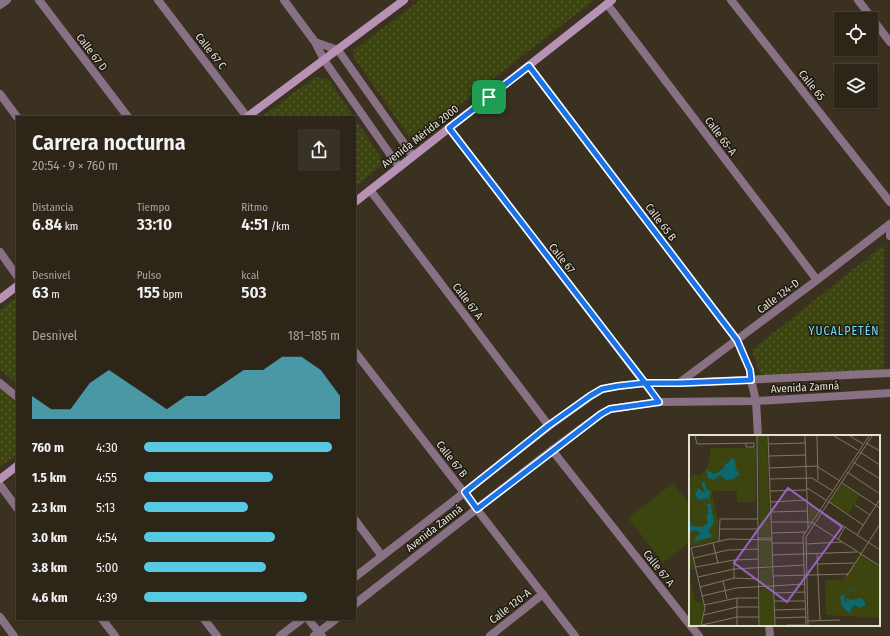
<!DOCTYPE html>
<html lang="es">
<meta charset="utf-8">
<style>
body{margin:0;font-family:"Fira Sans Condensed",sans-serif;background:#383125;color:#f1f3f6;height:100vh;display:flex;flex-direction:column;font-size:15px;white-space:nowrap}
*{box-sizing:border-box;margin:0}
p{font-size:13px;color:#a6a5a2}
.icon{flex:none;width:22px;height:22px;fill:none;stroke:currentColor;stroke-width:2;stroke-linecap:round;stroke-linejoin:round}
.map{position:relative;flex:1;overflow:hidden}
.sheet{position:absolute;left:16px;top:116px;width:340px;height:504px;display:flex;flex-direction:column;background:#2c2518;border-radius:0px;box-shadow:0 1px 3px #0004,0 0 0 1px #484237}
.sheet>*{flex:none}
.tools{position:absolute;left:834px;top:12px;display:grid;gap:8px}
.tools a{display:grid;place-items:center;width:44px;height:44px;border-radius:0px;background:#2c2518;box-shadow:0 1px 3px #0004,0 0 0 1px #484237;font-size:20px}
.pin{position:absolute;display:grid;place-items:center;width:34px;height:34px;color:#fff;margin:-17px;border-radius:8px;box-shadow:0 2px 6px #0006}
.round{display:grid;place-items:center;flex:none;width:42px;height:42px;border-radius:0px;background:#383125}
.head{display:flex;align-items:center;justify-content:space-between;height:68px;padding:0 16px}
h1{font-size:22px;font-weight:600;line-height:30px}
.metrics{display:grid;grid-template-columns:repeat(3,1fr);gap:6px;height:68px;padding:4px 16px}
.metrics div{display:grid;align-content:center}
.metrics b{font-size:17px;font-weight:600}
.metrics small{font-size:11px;font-weight:400}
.metrics p{font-size:11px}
.chart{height:112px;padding:8px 16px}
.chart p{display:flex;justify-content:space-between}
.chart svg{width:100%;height:72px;margin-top:4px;fill:#57c9e2;opacity:.7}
ul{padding:0 16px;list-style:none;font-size:13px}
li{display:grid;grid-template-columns:64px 48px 1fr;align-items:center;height:30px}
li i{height:10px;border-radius:5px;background:#57c9e2}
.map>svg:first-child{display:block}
.green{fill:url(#green-dots)}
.pitch{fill:#3c4410}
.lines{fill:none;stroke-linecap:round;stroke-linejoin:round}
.minor{stroke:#887085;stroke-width:8}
.tertiary{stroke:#887085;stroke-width:8}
.secondary{stroke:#b892b4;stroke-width:8}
.route-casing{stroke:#fff;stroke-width:8}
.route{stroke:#1a73e8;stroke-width:5}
.labels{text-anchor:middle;stroke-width:3;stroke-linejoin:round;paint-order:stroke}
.street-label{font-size:11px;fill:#e6e0d5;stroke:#1e1a12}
.neighbourhood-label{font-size:12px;letter-spacing:1px;fill:#75daf2;stroke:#1e1a12}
.inset-road{fill:none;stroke:#7f7768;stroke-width:1}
.view{fill:#9b62c6;fill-opacity:0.15;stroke:#9b62c6;stroke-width:2}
.inset-edge{fill:none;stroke:#e6e0d5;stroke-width:2}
</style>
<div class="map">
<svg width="890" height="636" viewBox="0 0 890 636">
<defs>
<pattern id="green-dots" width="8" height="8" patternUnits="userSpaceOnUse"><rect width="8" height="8" fill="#3c4410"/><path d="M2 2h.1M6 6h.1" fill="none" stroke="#585f32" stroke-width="1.8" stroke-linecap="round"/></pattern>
</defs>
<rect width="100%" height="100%" fill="#3b3120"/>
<!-- green -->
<path class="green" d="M420,0H594L417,138L409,137L353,56L354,50Z
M315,77L328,79L354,117H261Z
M355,119L380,156L382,165L355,187Z
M884,245V369L762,379L752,350Z
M17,297V384L0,369V310Z
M0,388L17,403V454L0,467Z"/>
<!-- pitch -->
<path class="pitch" d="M673,483L690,505V542L663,563L628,518Z"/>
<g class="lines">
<!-- minor -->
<path class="minor" d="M39,0L128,117
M158,0L247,117
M284,0L315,42L324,60L399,167
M731,0L890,202
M858,0L890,42
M607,4L817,280
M0,5L7,0
M315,42L338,50L413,156
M529,66L737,340L750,370L751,380L756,401L758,436
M0,94L17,117
M449,128L659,402
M370,190L549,426
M890,225V236
M0,252L17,276
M355,352L575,636
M0,383L17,397
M679,383L817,280L890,224
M552,450L690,625
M0,485L17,508
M355,520L382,556
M0,617L14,636
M102,619L115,636
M204,619L217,636
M308,619L322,636
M690,625L699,636
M769,625L770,636
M490,636L543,594"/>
<!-- tertiary -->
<path class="tertiary" d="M355,577L465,492L549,426L591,396L602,389L618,386L645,383H679L890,373
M355,604L552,450L601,414L610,409L659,402L756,401L890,393
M280,636L302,619
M314,636L336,619"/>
<!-- secondary -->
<path class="secondary" d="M247,117L404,0
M355,202L612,0
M0,299L17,286
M0,479L17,466"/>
</g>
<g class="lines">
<defs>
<path id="route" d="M489,97L449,128L645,383L618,386L602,389L590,396L548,426L465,492L477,509L601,414L610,409L659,402L645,383H679L751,380L750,370L737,340L529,66L489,97"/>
</defs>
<!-- route casing -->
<use href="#route" class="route-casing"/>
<!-- route -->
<use href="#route" class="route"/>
</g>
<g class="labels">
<!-- street labels -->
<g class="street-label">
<text transform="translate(211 51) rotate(52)" y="4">Calle 67 C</text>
<text transform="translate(92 52) rotate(53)" y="4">Calle 67 D</text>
<text transform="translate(812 85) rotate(52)" y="4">Calle 65</text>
<text transform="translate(420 136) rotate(-38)" y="4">Avenida Mérida 2000</text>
<text transform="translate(721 136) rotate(53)" y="4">Calle 65-A</text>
<text transform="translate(661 222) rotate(53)" y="4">Calle 65 B</text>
<text transform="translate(562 258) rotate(52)" y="4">Calle 67</text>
<text transform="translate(778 296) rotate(-37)" y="4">Calle 124-D</text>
<text transform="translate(468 301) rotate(53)" y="4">Calle 67 A</text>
<text transform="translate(805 387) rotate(-3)" y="4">Avenida Zamná</text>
<text transform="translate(452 459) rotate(52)" y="4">Calle 67 B</text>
<text transform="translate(434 528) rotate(-38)" y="4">Avenida Zamná</text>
<text transform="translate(659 568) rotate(52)" y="4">Calle 67 A</text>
<text transform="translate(510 606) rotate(-38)" y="4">Calle 120-A</text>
</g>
<!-- neighbourhood labels -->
<g class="neighbourhood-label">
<text x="844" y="335">YUCALPETÉN</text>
</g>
</g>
<!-- overview -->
<g transform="translate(689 435)">
<rect width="191" height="191" fill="#3b3120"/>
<path d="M69,1H78L81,102L71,101ZM22,13H67V64L66,67H48V56H25L23,59L29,84V105L0,112L6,134L0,135V46L5,39L11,41L18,33ZM120,68L130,76L123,87L120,86ZM71,105L82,106L83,130L71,132ZM172,119L191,131V183L137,180L136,145H153ZM83,132V149L71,152V135ZM0,139L6,166L14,168L15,174L11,190H0ZM84,150L85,190H71V154Z" fill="#3c4410"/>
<path d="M153,49L171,61L159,79L141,67ZM172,122L188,132L180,144L164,134ZM162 144a5 5 0 1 1 10 0a5 5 0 1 1-10 0Z" fill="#3c4410"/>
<path d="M43,23L46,25L47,35L51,39L44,44L37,45L31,40L25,45L19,43L17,34L25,39L34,34L36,29L32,26L38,29ZM12,47H15L18,55L22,56L20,62L25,87L19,97L23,99L22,102L7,106L5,104L12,98L5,95L1,98V86L3,91L13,92L19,88L17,80H21H19V71L14,68L21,69L19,63L10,65L6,60L9,53L16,58ZM160,154L168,157L160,155L155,159L156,168L158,166L157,163L162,165L172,163L176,167V170L171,173L165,170L160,178L153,171L151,162Z" fill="#0d6870"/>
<path class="inset-road" d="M6,1L8,9L65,8V12H57V8M68,1L70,190M79,1L86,190M116,1L119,93M128,1L129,45M145,1L169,15M161,1L174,9M177,8L191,16M80,9L116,8M171,17L191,30M80,21L116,20M164,27L191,44M129,32L151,46M81,33L129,31M158,37L191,59M81,44L123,43L144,56M153,48L191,73M118,53L137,65M81,56L118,55M139,66L174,90M82,67L118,65M118,67L191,115M166,70L181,80M82,77L118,76M83,87H122L191,131M30,94H69M83,98L116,97M168,100L191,64M69,103H83M149,104L156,92M30,107L31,84H69M24,108L29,128M83,108H114M117,109L153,107M128,119L131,186M84,120L168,117M5,123L39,115L70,114M129,129L165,128M7,132L45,125L69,124M84,141L159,139M158,141L191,89M9,142L45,134L115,130M45,143V125M34,146L38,164M11,152L45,143L69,144M85,158L116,157M13,161L47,153L116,149M48,163V190M85,166H116M15,170L48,163H69M86,175L116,174M15,180L48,172H70M86,183L117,182M119,186L151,185M12,190L16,173L2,113L40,104L83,105M13,190L48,182H70M98,190H117M117,190L114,101L180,1M119,190L117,102L183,1"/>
<path class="view" d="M99,53L153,92L98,167L45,128Z"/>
<rect width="191" height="191" class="inset-edge"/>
</g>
</svg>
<div class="tools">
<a><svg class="icon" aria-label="locate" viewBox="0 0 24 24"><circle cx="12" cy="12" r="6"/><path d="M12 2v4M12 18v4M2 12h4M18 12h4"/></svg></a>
<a><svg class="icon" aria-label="layers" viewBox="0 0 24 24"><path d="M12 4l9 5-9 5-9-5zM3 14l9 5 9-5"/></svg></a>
</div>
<div class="pin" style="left:489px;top:97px;background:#1e9e55"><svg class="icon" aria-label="arrive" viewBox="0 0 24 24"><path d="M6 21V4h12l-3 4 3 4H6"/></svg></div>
<section class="sheet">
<div class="head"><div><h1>Carrera nocturna</h1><p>20:54 · 9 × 760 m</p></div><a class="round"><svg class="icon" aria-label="share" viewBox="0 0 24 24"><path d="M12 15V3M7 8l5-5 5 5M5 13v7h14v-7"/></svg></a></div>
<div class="metrics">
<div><p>Distancia</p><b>6.84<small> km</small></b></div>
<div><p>Tiempo</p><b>33:10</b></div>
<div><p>Ritmo</p><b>4:51<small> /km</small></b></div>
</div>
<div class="metrics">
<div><p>Desnivel</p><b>63<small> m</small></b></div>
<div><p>Pulso</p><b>155<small> bpm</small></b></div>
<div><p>kcal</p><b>503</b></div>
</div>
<div class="chart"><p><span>Desnivel</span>181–185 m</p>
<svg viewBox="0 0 160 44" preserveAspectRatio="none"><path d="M0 44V30L10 38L20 38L30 22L40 14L50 22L60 30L70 38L80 30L90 30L100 22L110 14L120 14L130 6L140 6L150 14L160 30V44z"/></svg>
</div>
<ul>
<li><b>760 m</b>4:30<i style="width:96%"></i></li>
<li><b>1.5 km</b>4:55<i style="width:66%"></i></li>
<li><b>2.3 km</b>5:13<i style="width:53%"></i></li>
<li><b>3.0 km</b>4:54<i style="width:67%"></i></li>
<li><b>3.8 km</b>5:00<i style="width:62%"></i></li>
<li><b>4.6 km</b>4:39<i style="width:83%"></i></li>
</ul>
</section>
</div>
